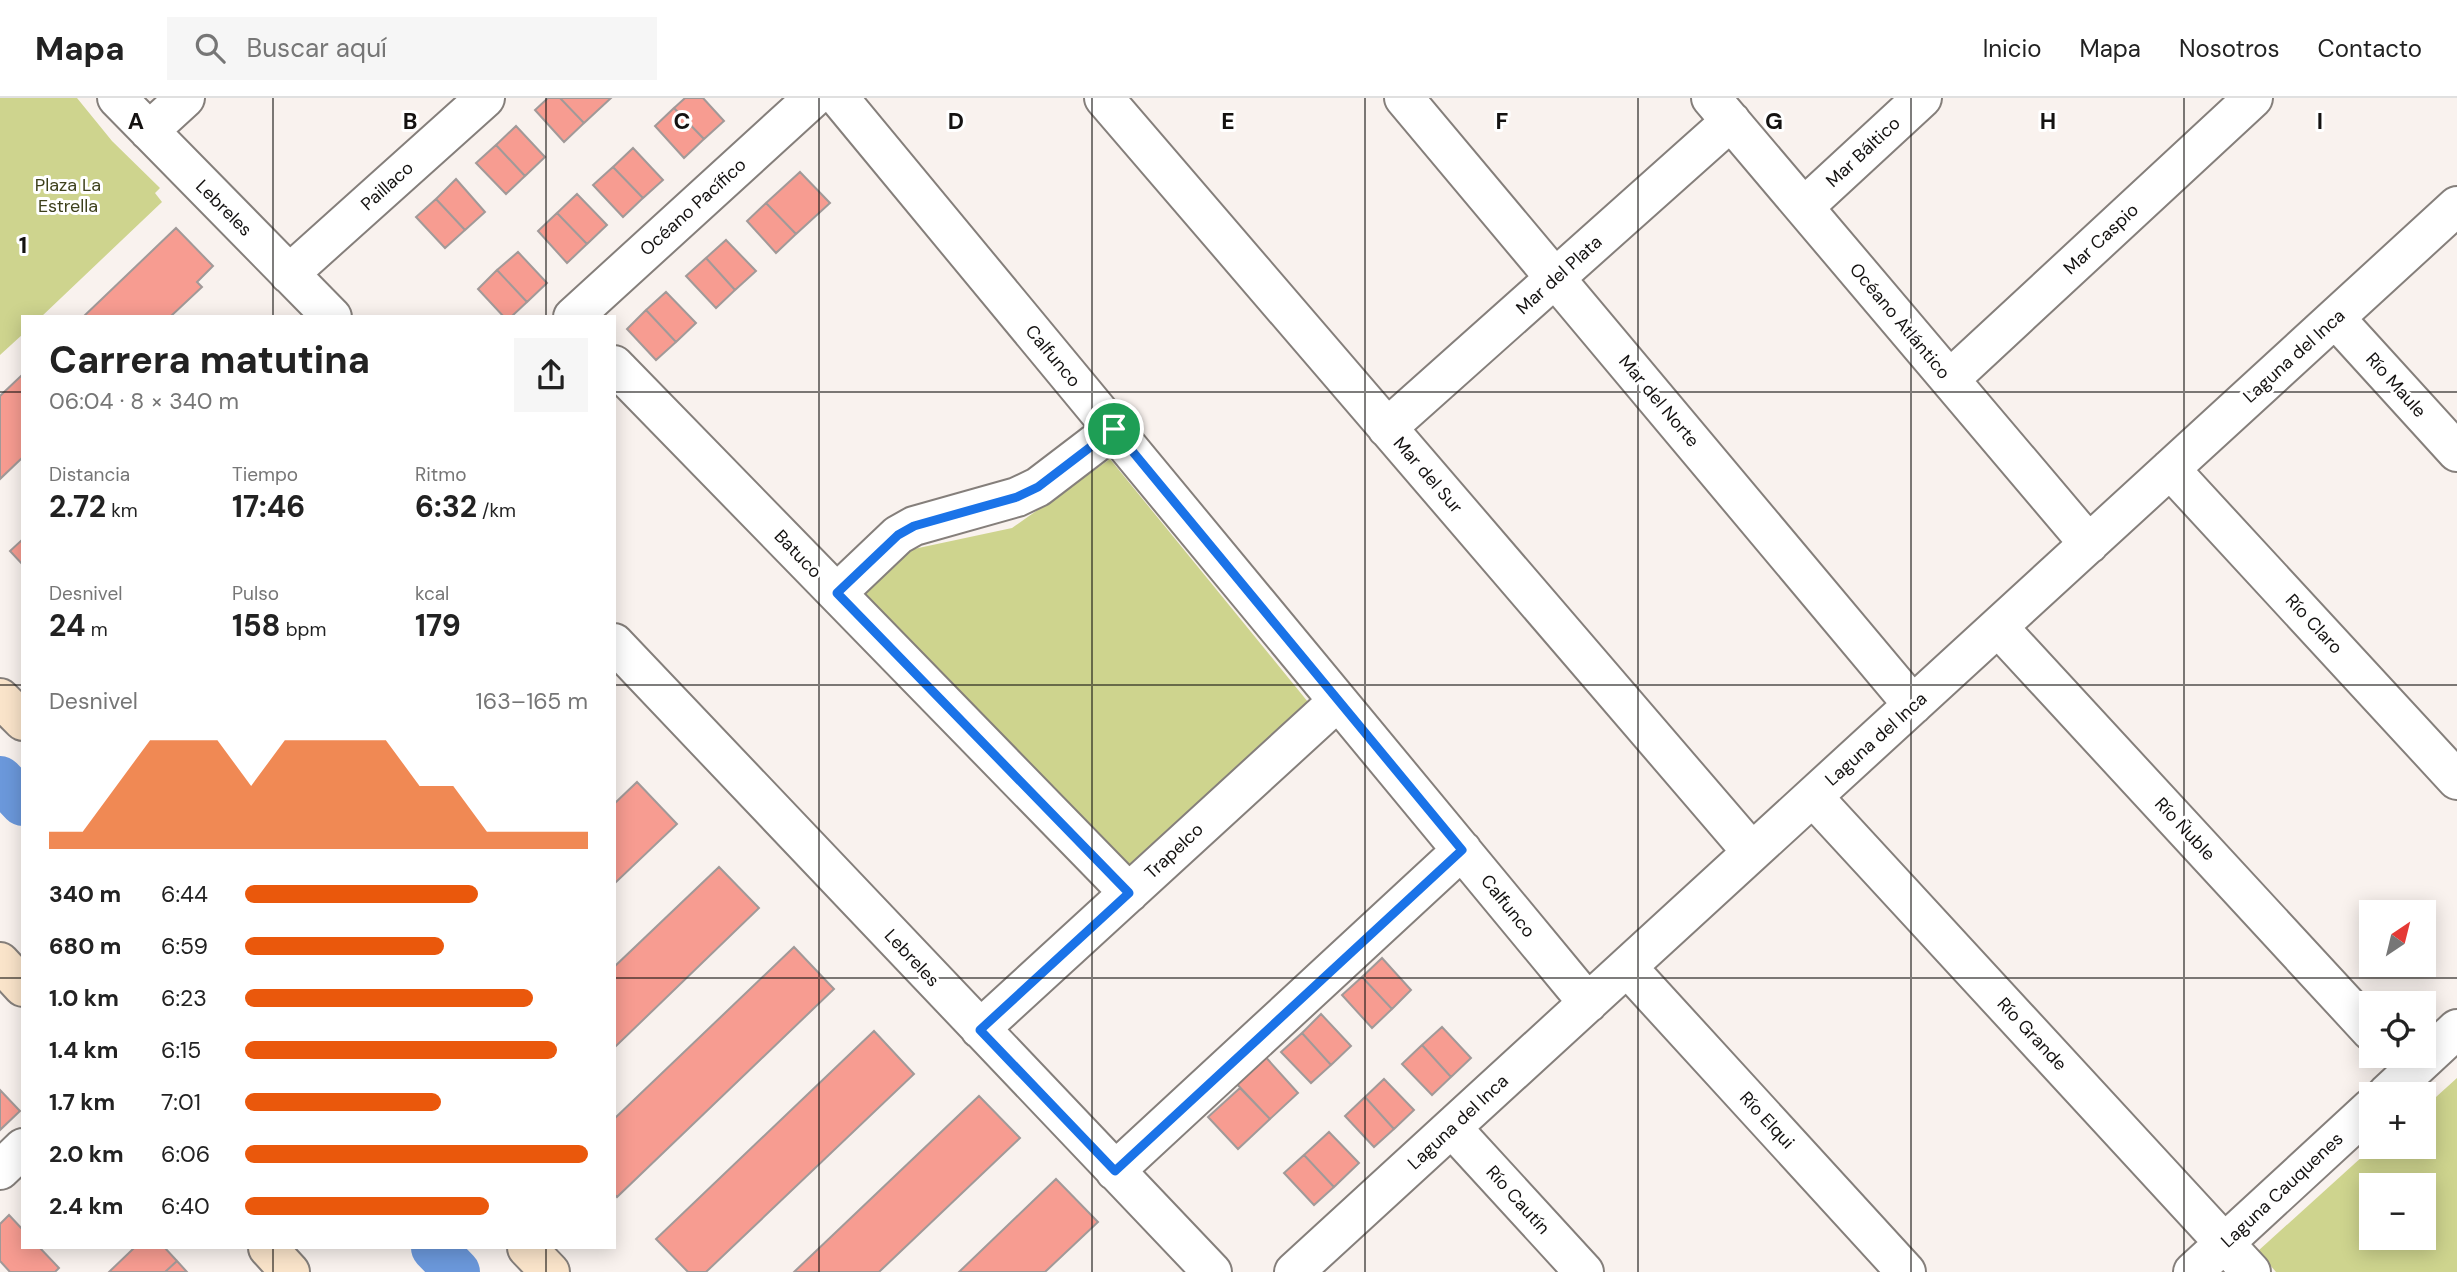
<!DOCTYPE html>
<html lang="es">
<meta charset="utf-8">
<style>
body{margin:0;font-family:"DM Sans",sans-serif;background:#f6f6f6;color:#222;height:100vh;display:flex;flex-direction:column;font-size:26px;white-space:nowrap}
*{box-sizing:border-box;margin:0}
p{font-size:23px;color:#767676}
.icon{flex:none;width:38px;height:38px;fill:none;stroke:currentColor;stroke-width:2;stroke-linecap:round;stroke-linejoin:round}
.map{position:relative;flex:1;overflow:hidden}
.sheet{position:absolute;left:21px;top:217px;width:595px;height:934px;display:flex;flex-direction:column;background:#fff;border-radius:0px;box-shadow:0 4px 18px #0003}
.sheet>*{flex:none}
.needle{width:46px;rotate:35deg}
.fabs{position:absolute;left:2359px;top:802px;display:grid;gap:14px}
.fabs a{display:grid;place-items:center;width:77px;height:77px;border-radius:0px;background:#fff;box-shadow:0 4px 18px #0003;font-size:35px}
.pin{position:absolute;display:grid;place-items:center;width:60px;height:60px;color:#fff;margin:-30px;border:4px solid #fff;border-radius:50%;box-shadow:0 2px 7px #0007}
.round{display:grid;place-items:center;flex:none;width:74px;height:74px;border-radius:0px;background:#f6f6f6}
.head{display:flex;align-items:center;justify-content:space-between;height:119px;padding:0 28px}
h1{font-size:38px;font-weight:700;line-height:52px}
.figures{display:grid;grid-template-columns:repeat(3,1fr);gap:10px;height:119px;padding:7px 28px}
.figures div{display:grid;align-content:center}
.figures b{font-size:30px;font-weight:700}
.figures small{font-size:19px;font-weight:400}
.figures p{font-size:19px}
.chart{height:196px;padding:14px 28px}
.chart p{display:flex;justify-content:space-between}
.chart svg{width:100%;height:126px;margin-top:7px;fill:#ea580c;opacity:.7}
ul{padding:0 28px;list-style:none;font-size:23px}
li{display:grid;grid-template-columns:112px 84px 1fr;align-items:center;height:52px}
li i{height:18px;border-radius:9px;background:#ea580c}
header{display:flex;align-items:center;gap:42px;box-sizing:border-box;height:98px;padding:0 35px;background:#fff;border-bottom:2px solid #e0e0e0}
header strong{font-size:33px}
nav{display:flex;gap:38px;margin-inline-start:auto;font-size:24px}
.search{width:490px;height:63px;background:#f6f6f6;display:flex;align-items:center;gap:18px;box-sizing:border-box;padding:0 24px;border-radius:0px;color:#767676;font-size:26px}
.map>svg:first-child{display:block}
.green{fill:#ced48e;fill-rule:evenodd}
.lines{fill:none;stroke-linecap:round;stroke-linejoin:round}
.canal{stroke:#6b98db;stroke-width:46}
.building{fill:#f79c91;stroke:#a19998;stroke-width:2}
.street-casing{stroke:#857f7b;stroke-width:42}
.secondary-casing{stroke:#857f7b;stroke-width:42}
.street{stroke:#fff;stroke-width:38}
.secondary{stroke:#fae4ca;stroke-width:38}
.route-casing{stroke:#fff;stroke-width:14}
.route{stroke:#1a73e8;stroke-width:9}
.grid{fill:none;stroke:#141211;stroke-width:2;stroke-opacity:0.55}
.labels{text-anchor:middle;stroke-width:6;stroke-linejoin:round;paint-order:stroke}
.street-label{font-size:18px;fill:#141211;stroke:#fff}
.park-label{font-size:18px;fill:#3d401b;stroke:#fff}
.grid-label{font-size:23px;text-anchor:middle;font-weight:bold;fill:#141211;stroke:#fff;stroke-width:6;stroke-linejoin:round;paint-order:stroke}
</style>
<header>
<strong>Mapa</strong>
<div class="search"><svg class="icon" aria-label="search" viewBox="0 0 24 24"><circle cx="10" cy="10" r="6"/><path d="M15 15l6 6"/></svg>Buscar aquí</div>
<nav><a>Inicio</a><a>Mapa</a><a>Nosotros</a><a>Contacto</a></nav>
</header>
<div class="map">
<svg width="2457" height="1174" viewBox="0 0 2457 1174">
<rect width="100%" height="100%" fill="#f9f2ee"/>
<!-- green -->
<path class="green" d="M0,0H77L112,43L160,90L155,95L162,104L41,219H23V236L0,257Z
M1110,361L1308,604L1124,774L858,496L909,452L1012,430Z
M2457,980V1174H2276L2258,1153L2374,1048H2424V1003L2432,995L2436,999ZM2371,1087H2424V1139H2371Z"/>
<g class="lines">
<!-- canal -->
<path class="canal" d="M0,681L23,705
M434,1150L457,1174"/>
</g>
<!-- building -->
<path class="building" d="M548,0H560L584,25L564,44L535,12Z
M560,0H611L584,25Z
M685,0H703L724,23L704,41L674,10Z
M674,10L704,41L684,60L655,28Z
M516,28L545,59L525,78L496,47Z
M496,47L525,78L506,96L476,65Z
M633,50L663,82L643,100L613,69Z
M613,69L643,100L623,119L593,87Z
M800,74L830,105L796,136L766,105Z
M456,81L485,114L465,132L436,101Z
M577,96L607,127L587,146L557,115Z
M436,101L465,132L445,150L416,119Z
M766,105L796,136L776,155L747,123Z
M557,115L587,146L567,165L538,133Z
M176,130L213,168L197,184L202,189L170,219H83Z
M726,142L756,173L735,192L706,160Z
M518,154L547,185L527,204L497,172Z
M706,160L735,192L716,210L686,178Z
M497,172L527,204L511,219H504L478,191Z
M666,194L696,225L676,244L646,212Z
M646,212L676,244L656,262L627,231Z
M23,276V359L0,381V298Z
M23,441V467L10,453Z
M637,684L677,726L614,786V706Z
M719,769L759,810L614,950V869Z
M794,849L834,891L617,1099L614,1096V1021Z
M1382,860L1411,892L1392,911L1362,879Z
M1362,879L1392,911L1372,930L1342,897Z
M1321,916L1351,948L1331,967L1302,935Z
M1442,929L1471,960L1451,979L1422,947Z
M874,933L914,976L706,1174H688L656,1141Z
M1302,935L1331,967L1311,985L1281,954Z
M1422,947L1451,979L1432,997L1402,966Z
M1262,955L1298,995L1270,1021L1233,982Z
M1384,981L1414,1012L1394,1031L1365,999Z
M1240,990L1270,1021L1238,1051L1208,1019Z
M0,992L20,1013L0,1032Z
M979,998L1020,1040L879,1174H794Z
M1365,999L1394,1031L1374,1049L1345,1018Z
M1329,1034L1359,1065L1334,1089L1304,1057Z
M1304,1057L1334,1089L1314,1107L1284,1075Z
M1056,1081L1098,1124L1045,1174H959Z
M9,1117L23,1132V1150H40L59,1170L55,1174H10L0,1163V1126Z
M134,1150H165L177,1163L165,1174H109Z
M177,1163L187,1174H165Z"/>
<g class="lines">
<defs>
<path id="street" d="M117,0L332,219
M839,0L1588,905
M1104,0L1752,754
M1404,0L1913,607
M1711,0L2089,446
M149,33L185,0
M1804,109L1922,0
M289,176L485,0
M573,219L813,0
M2335,220L2457,354
M614,267L1129,795
M1950,281L2253,0
M1387,330L1731,23
M2170,371L2457,682
M837,495L898,437L914,428L1017,399L1038,389L1114,331
M1998,529L2371,933
M614,545L1212,1174
M1813,699L2251,1174
M1627,869L1906,1174
M980,931L1338,603
M2387,996L2457,931
M1452,1030L1584,1174
M0,1072L23,1050
M1115,1073L1462,752
M1294,1174L2457,108
M2193,1174L2371,1010"/>
<path id="secondary" d="M0,600L23,623
M0,864L23,889
M268,1150L290,1174
M527,1150L550,1174"/>
</defs>
<!-- street casing -->
<use href="#street" class="street-casing"/>
<!-- secondary casing -->
<use href="#secondary" class="secondary-casing"/>
<!-- street -->
<use href="#street" class="street"/>
<!-- secondary -->
<use href="#secondary" class="secondary"/>
</g>
<g class="lines">
<defs>
<path id="route" d="M1114,331L1462,752L1115,1073L980,932L1129,795L837,495L898,437L914,428L1017,399L1038,389Z"/>
</defs>
<!-- route casing -->
<use href="#route" class="route-casing"/>
<!-- route -->
<use href="#route" class="route"/>
</g>
<!-- grid -->
<path class="grid" d="M273,0V219M546,0V219M819,0V1174M1092,0V1174M1365,0V1174M1638,0V1174M1911,0V1174M2184,0V1174M0,294H23M614,294H2457M0,587H23M614,587H2457M0,880H23M614,880H2457M273,1150V1174M546,1150V1174"/>
<g class="labels">
<!-- street labels -->
<g class="street-label">
<text transform="translate(1863 54) rotate(-43)" y="6">Mar Báltico</text>
<text transform="translate(387 88) rotate(-42)" y="6">Paillaco</text>
<text transform="translate(693 109) rotate(-42)" y="6">Océano Pacífico</text>
<text transform="translate(224 110) rotate(45)" y="6">Lebreles</text>
<text transform="translate(2101 141) rotate(-43)" y="6">Mar Caspio</text>
<text transform="translate(1559 177) rotate(-42)" y="6">Mar del Plata</text>
<text transform="translate(1900 223) rotate(50)" y="6">Océano Atlántico</text>
<text transform="translate(1053 258) rotate(50)" y="6">Calfunco</text>
<text transform="translate(2294 258) rotate(-42)" y="6">Laguna del Inca</text>
<text transform="translate(2396 287) rotate(48)" y="6">Río Maule</text>
<text transform="translate(1659 303) rotate(50)" y="6">Mar del Norte</text>
<text transform="translate(1428 377) rotate(49)" y="6">Mar del Sur</text>
<text transform="translate(798 456) rotate(46)" y="6">Batuco</text>
<text transform="translate(2314 526) rotate(47)" y="6">Río Claro</text>
<text transform="translate(1876 641) rotate(-42)" y="6">Laguna del Inca</text>
<text transform="translate(2185 731) rotate(47)" y="6">Río Ñuble</text>
<text transform="translate(1174 753) rotate(-43)" y="6">Trapelco</text>
<text transform="translate(1508 808) rotate(51)" y="6">Calfunco</text>
<text transform="translate(912 860) rotate(47)" y="6">Lebreles</text>
<text transform="translate(2032 936) rotate(47)" y="6">Río Grande</text>
<text transform="translate(1767 1022) rotate(47)" y="6">Río Elqui</text>
<text transform="translate(1458 1024) rotate(-43)" y="6">Laguna del Inca</text>
<text transform="translate(2282 1092) rotate(-43)" y="6">Laguna Cauquenes</text>
<text transform="translate(1518 1102) rotate(48)" y="6">Río Cautín</text>
</g>
<!-- park labels -->
<g class="park-label">
<text x="68" y="93">Plaza La<tspan x="68" dy="21">Estrella</tspan></text>
</g>
</g>
<g class="grid-label">
<text x="136" y="31">A</text>
<text x="410" y="31">B</text>
<text x="682" y="31">C</text>
<text x="956" y="31">D</text>
<text x="1228" y="31">E</text>
<text x="1502" y="31">F</text>
<text x="1774" y="31">G</text>
<text x="2048" y="31">H</text>
<text x="2320" y="31">I</text>
<text x="23" y="155">1</text>
</g>
</svg>
<div class="fabs">
<a><svg class="needle" viewBox="-14 -14 28 28"><path d="M0-13l5 13h-10z" fill="#e53935"/><path d="M0 13l5-13h-10z" fill="#767676"/></svg></a>
<a><svg class="icon" aria-label="locate" viewBox="0 0 24 24"><circle cx="12" cy="12" r="6"/><path d="M12 2v4M12 18v4M2 12h4M18 12h4"/></svg></a>
<a>+</a>
<a>−</a>
</div>
<div class="pin" style="left:1114px;top:331px;background:#1e9e55"><svg class="icon" aria-label="arrive" viewBox="0 0 24 24"><path d="M6 21V4h12l-3 4 3 4H6"/></svg></div>
<section class="sheet">
<div class="head"><div><h1>Carrera matutina</h1><p>06:04 · 8 × 340 m</p></div><a class="round"><svg class="icon" aria-label="share" viewBox="0 0 24 24"><path d="M12 15V3M7 8l5-5 5 5M5 13v7h14v-7"/></svg></a></div>
<div class="figures">
<div><p>Distancia</p><b>2.72<small> km</small></b></div>
<div><p>Tiempo</p><b>17:46</b></div>
<div><p>Ritmo</p><b>6:32<small> /km</small></b></div>
</div>
<div class="figures">
<div><p>Desnivel</p><b>24<small> m</small></b></div>
<div><p>Pulso</p><b>158<small> bpm</small></b></div>
<div><p>kcal</p><b>179</b></div>
</div>
<div class="chart"><p><span>Desnivel</span>163–165 m</p>
<svg viewBox="0 0 160 44" preserveAspectRatio="none"><path d="M0 44V38L10 38L20 22L30 6L40 6L50 6L60 22L70 6L80 6L90 6L100 6L110 22L120 22L130 38L140 38L150 38L160 38V44z"/></svg>
</div>
<ul>
<li><b>340 m</b>6:44<i style="width:68%"></i></li>
<li><b>680 m</b>6:59<i style="width:58%"></i></li>
<li><b>1.0 km</b>6:23<i style="width:84%"></i></li>
<li><b>1.4 km</b>6:15<i style="width:91%"></i></li>
<li><b>1.7 km</b>7:01<i style="width:57%"></i></li>
<li><b>2.0 km</b>6:06<i style="width:100%"></i></li>
<li><b>2.4 km</b>6:40<i style="width:71%"></i></li>
</ul>
</section>
</div>
